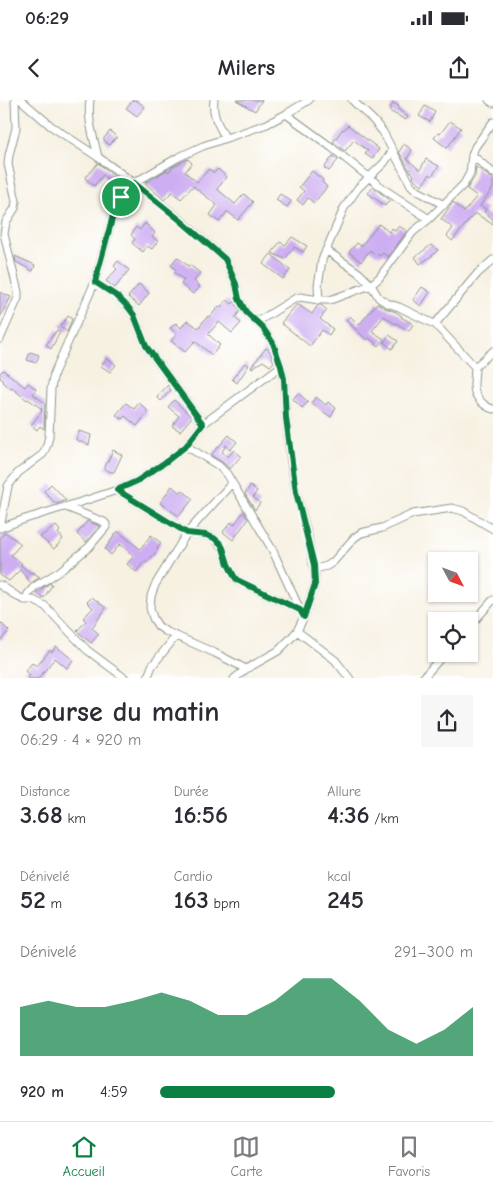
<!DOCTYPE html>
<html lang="fr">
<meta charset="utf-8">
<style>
body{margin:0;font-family:"Comic Neue",sans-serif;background:#f7f7f7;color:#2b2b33;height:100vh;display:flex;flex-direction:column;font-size:19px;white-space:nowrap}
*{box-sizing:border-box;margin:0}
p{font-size:16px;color:#7c7c81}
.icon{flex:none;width:28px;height:28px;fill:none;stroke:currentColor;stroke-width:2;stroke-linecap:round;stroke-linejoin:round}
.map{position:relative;height:578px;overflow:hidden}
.panel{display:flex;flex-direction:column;background:#fff;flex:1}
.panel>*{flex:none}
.needle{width:32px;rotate:131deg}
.fabs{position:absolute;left:428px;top:452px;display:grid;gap:10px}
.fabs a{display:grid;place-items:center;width:50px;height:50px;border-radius:0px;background:#fff;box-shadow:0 1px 4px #0004;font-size:25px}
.pin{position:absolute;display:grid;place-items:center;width:42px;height:42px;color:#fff;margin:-21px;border:2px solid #fff;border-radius:50%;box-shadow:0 1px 5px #0007}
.round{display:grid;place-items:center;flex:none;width:52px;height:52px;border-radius:0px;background:#f7f7f7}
.headline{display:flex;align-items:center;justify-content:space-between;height:85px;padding:0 20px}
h1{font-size:28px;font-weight:600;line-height:38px}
.metrics{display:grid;grid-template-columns:repeat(3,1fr);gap:8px;height:85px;padding:5px 20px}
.metrics div{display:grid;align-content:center}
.metrics b{font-size:25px;font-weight:600}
.metrics small{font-size:14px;font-weight:400}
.metrics p{font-size:14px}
.chart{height:140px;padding:10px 20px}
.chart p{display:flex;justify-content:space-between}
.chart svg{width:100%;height:90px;margin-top:5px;fill:#0b8043;opacity:.7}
ul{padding:0 20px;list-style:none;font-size:16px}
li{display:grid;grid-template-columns:80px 60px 1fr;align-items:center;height:38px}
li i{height:12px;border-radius:6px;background:#0b8043}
.status{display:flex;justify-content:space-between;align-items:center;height:35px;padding:0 25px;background:#fff;direction:ltr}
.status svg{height:14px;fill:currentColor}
header{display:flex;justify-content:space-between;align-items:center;height:65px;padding:0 20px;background:#fff;font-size:22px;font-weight:600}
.dock{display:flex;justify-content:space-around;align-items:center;height:70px;border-top:1px solid #e1e1e2;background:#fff;font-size:14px;color:#7c7c81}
.dock a{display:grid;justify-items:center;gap:2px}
.dock .active{color:#0b8043}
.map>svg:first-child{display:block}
.building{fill:#ceaef2}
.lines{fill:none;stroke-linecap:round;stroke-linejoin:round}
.minor-casing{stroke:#8b978b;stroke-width:9}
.minor{stroke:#fff;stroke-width:7}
.route-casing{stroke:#fff;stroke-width:10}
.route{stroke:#0b8043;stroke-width:6}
</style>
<div class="status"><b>06:29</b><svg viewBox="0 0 49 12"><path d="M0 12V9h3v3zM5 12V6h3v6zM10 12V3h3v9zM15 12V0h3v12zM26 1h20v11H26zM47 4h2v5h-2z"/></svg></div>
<header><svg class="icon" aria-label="back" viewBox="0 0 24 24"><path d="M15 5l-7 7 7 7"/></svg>Milers<svg class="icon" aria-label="share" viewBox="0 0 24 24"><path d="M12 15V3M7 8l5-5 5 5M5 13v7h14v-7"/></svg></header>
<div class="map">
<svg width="493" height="579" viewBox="0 0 493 579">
<rect width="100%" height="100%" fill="#fff"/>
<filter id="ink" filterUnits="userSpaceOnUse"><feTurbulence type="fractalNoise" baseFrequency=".02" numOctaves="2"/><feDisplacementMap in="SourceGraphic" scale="10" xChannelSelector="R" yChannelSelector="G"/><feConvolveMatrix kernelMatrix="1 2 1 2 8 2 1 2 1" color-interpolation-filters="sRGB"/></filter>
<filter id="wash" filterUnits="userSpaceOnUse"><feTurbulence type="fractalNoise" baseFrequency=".0096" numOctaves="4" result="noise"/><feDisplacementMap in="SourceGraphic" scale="20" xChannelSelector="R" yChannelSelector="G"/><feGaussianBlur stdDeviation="1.12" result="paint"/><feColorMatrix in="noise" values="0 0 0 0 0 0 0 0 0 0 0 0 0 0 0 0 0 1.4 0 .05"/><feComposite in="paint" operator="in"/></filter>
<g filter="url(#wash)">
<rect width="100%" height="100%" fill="#f7f1e2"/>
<g id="blocks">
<!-- building -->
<path class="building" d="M133,0H136L145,7L137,16L126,8Z
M236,0H262L255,11Z
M393,3L399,6L398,9L408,17L406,20L389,11Z
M425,6L435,12L430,22L419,16Z
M450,21L461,28L447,48L434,38L438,33L440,34Z
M348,25L379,49L372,59L365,54L368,51L354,40L345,51L333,42L343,29L344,30Z
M110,31L117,37L109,45L104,40V38Z
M404,44L412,50L407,59L420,70L426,59L439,66L432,76L430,74L422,85L414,79L413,77L414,75L410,71L399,52Z
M333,56L338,60L329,71L324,68Z
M188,59L192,63L185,72L197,82L209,69L214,73L218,69L227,77L217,89L235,104L244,94L253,102L238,120L228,112H227L219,122L210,115L217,105L193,86L181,99L172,92L164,100L145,83L167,70L169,72L172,67Z
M98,63L117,78L112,84L103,75L94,86L85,78Z
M476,67L490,77L493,78V88L480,106L486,109L484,112L493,119V122L492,124L475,113L452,141L447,136L453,128L441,119L453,102L464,112L477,96L467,89L475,76Z
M312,71L323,80L322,82L327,87L314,103L308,98L303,105L297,100L304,91L299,87Z
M373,87L390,100L385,106L368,93Z
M280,94L291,101L287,107L276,100Z
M145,123L155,133L152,137L158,141L152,149L147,146L143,152L132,143L135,139L131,135L136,127L140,130Z
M379,124L389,132L392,128L395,131L399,126L407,131L388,157L383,153L380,156L377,154L376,155L370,150L361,162L349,152L357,143L361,146Z
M292,137L307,146L303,152L294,147L285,159L272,153L280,142L285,145Z
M431,145L438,150L433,155L420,164L415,157Z
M271,154L290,170L283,179L263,164Z
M15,156L35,165L33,171L16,162Z
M177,157L188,166L190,165L200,173L194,181L200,187L193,194L181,184L184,180L174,172L176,170L171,165Z
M118,161L129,170L115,188L106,181L117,169L114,166Z
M139,184L149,193L139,206L128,197Z
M422,187L430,192L421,206L413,200Z
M0,192L11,197L0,217Z
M227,200L232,204L234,202H235L240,211L235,218L241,223L232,233L219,222L208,234L220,245L212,255L195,241L185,252L171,241L177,234L170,228L176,223L181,228L187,220L198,228L208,216L210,217L219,206L221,207Z
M377,203L385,208L396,212L402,216L401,217L413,224L409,231L396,223L395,224L384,216L372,231L384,239L379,246L369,238L367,240L346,220L350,216L359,225Z
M297,204L312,214L318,205H321L327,210L320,219L333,229L329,235L322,230L310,246L281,223Z
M68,216L72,219L67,232L60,226Z
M57,230L60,232L51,249L46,245Z
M389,235L398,241L392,249L384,242Z
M266,248L270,251L274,262L270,266L263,261L252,268L251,267Z
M30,252L39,255L36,263L27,260Z
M107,258L116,265L110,272L101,266Z
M245,263L249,265L237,283L232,279Z
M3,270L25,287L28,283L36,289L33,294L45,303L44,329L40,326L37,330L31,325L42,311L41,310L42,309L28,299L27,300L12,288L11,289L3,282L4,281L0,278V273Z
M168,285L171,290L161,301L157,297Z
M298,293L308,302L302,308L293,299Z
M316,297L326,305L328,302L336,308L331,317L311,303Z
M174,300L192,317L180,331L172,326L179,316L168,307Z
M126,303L134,309L139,303L147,310V313L137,326L125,316L122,319L116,315Z
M79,331L91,335L89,345L76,340Z
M229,335L237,342L230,350L226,345L222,352L228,357L234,350L241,356L230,369L222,362L211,355Z
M113,350L122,355L114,372H111L104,369Z
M51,384L66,400L56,404L44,391Z
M172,386L180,393L182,390L193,399L179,416L160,403Z
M250,386L257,391L253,397L260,403L255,410L245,394Z
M243,412L248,419L233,440L223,432L231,422L234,425Z
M87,421L100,426L86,442L77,434Z
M56,426L60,431L58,433L63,439L54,449L40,437Z
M5,432L21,444L11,455L18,460L22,464L21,465L31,473L32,472L40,477L31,483L20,470L9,481L0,475V438Z
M117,432H119L140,449L151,435L161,443L157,449L158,450L146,463L144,462L136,472L127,464L134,456L120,444L111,455L105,449Z
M50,483L52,485L44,498L36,493Z
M92,497L106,508L92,528L99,534L91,543L77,531L86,521L83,518L93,508L87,502Z
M0,522L9,531L0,541Z
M56,546L73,560L67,568L55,558L38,579H28L30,575L25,571L32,563L37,566L50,550L52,552Z"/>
</g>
</g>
<g filter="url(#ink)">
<use href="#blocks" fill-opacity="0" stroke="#8b978b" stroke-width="1"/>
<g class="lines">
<defs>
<path id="minor" d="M21,0L51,26L98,57L134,83L180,119L225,159L236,184L239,199L246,212L263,228L273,243L281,266L284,279L286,318L291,362L296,392L308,437L315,475V484L304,517L297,531L335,560L350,579
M90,0C87,20 94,38 98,57
M214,0C212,16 218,24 225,37
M352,0L373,20L383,32L411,85L416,90L444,105
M489,0L493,3
M286,14L331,47L385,90L429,119L464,84L470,73L472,55L475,47L493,22
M472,55L493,73
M326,150L359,173L371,185L379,198L387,203L399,207L432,223L435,224L478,173L493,160
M95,182L118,197L128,207L134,215L146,246L203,324
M319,200L318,186L322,160L344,108L358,88L384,63L393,50
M257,222L296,198L300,197L319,200H330L371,185L379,178L413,132L429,119
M435,224L475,267C475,273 474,278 474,284C473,296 483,306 493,309
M0,239L18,198V192L4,134L6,122L15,108L16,101L8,64L9,55L16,28L15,0
M475,267L493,251
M186,346L219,366L227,374L272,449L300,510
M232,383L187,433L155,485L151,496L150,508L153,518L158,526L165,531L215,553L246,569
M117,390L187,433L206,435L214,438L223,448L228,464L234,476L237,480L300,510
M0,428L8,386L18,373L43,354L47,345L49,336L51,289L54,273L95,182L115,108L121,97L134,83L179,57L203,46L267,24L286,14L309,0
M0,428L25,419L87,400L117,390L137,381L167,361L186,346L203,324L281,266
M315,469L327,466L333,462L354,438L361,433L382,428L413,414L452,408L463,411L493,429
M0,485L18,497L25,500H33L45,506L87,550L126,579
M25,500L28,494L34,487L60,471L89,447L106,427V424L104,422L66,407
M469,527L493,500
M147,579L152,566L176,536
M234,579L246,569L278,551L290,539L297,531
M422,579L444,554"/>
</defs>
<!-- minor casing -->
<use href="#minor" class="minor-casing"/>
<!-- minor -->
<use href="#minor" class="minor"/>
</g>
</g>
<g class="lines" filter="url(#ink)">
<defs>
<path id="route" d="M134,83L180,120L225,159L236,184L239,199L246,212L263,228L273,243L281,266L284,279L286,318L296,392L314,465L315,484L304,517L300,510L237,480L234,476L228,464L223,448L221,444L214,438L206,435L187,433L117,390L137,381L167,361L186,346L203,324L146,246L134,215L128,207L118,197L95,182L115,108L121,97Z"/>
</defs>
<!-- route casing -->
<use href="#route" class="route-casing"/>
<!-- route -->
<use href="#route" class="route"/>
</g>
</svg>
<div class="fabs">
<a><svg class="needle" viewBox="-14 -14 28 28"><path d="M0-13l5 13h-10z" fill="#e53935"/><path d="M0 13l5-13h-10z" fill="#7c7c81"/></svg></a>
<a><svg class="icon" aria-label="locate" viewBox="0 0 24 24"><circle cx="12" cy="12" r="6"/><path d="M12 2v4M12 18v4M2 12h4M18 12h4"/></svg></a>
</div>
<div class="pin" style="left:121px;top:97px;background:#1e9e55"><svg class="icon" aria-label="arrive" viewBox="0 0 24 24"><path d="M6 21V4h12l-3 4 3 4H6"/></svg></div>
</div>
<section class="panel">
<div class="headline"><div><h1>Course du matin</h1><p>06:29 · 4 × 920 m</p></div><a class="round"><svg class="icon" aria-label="share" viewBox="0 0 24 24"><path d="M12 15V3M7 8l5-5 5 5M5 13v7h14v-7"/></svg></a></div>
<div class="metrics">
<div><p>Distance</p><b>3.68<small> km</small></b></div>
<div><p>Durée</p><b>16:56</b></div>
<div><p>Allure</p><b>4:36<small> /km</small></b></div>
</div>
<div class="metrics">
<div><p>Dénivelé</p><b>52<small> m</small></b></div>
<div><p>Cardio</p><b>163<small> bpm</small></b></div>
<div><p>kcal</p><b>245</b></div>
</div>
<div class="chart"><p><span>Dénivelé</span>291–300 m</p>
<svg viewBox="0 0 160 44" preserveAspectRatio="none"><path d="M0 44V20L10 17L20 20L30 20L40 17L50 13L60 17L70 24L80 24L90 17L100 6L110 6L120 17L130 31L140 38L150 31L160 20V44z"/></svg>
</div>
<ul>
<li><b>920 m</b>4:59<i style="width:56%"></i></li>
</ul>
</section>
<nav class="dock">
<a class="active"><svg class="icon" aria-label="home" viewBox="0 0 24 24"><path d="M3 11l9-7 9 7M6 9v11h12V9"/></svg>Accueil</a>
<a><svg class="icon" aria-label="map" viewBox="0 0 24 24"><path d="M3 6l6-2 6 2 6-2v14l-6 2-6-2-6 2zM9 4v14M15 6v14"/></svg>Carte</a>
<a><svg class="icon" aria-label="saved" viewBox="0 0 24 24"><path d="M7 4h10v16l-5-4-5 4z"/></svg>Favoris</a>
</nav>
